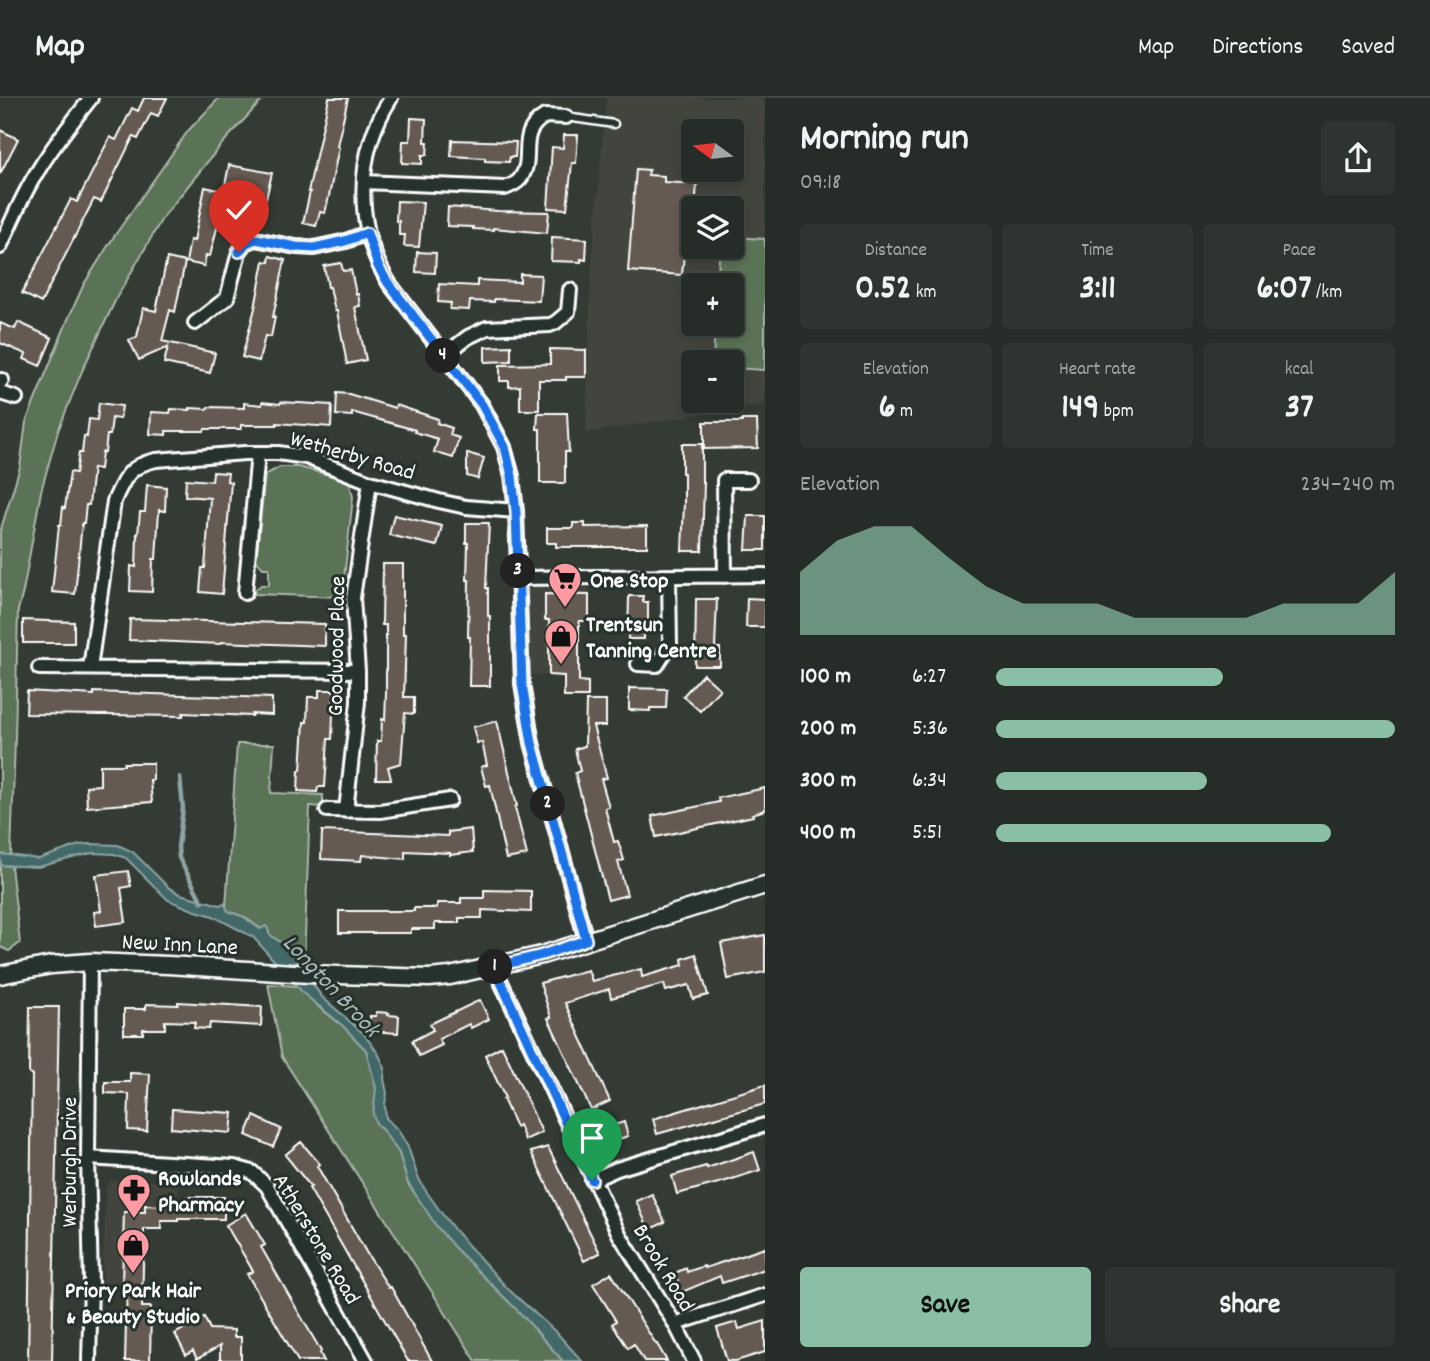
<!DOCTYPE html>
<meta charset="utf-8">
<style>
body{margin:0;font-family:Dekko,sans-serif;background:#2e342f;color:#f1f3f6;height:100vh;display:flex;flex-direction:column;font-size:26px;white-space:nowrap}
*{box-sizing:border-box;margin:0}
p{font-size:23px;color:#a4a7a7}
.icon{flex:none;width:38px;height:38px;fill:none;stroke:currentColor;stroke-width:2;stroke-linecap:round;stroke-linejoin:round}
.map{position:relative;flex:1;overflow:hidden}
.details{display:flex;flex-direction:column;background:#262c27;width:665px}
.details>*{flex:none}
.needle{width:46px;rotate:285deg}
.tools{position:absolute;left:681px;top:21px;display:grid;gap:14px}
.tools a{display:grid;place-items:center;width:63px;height:63px;border-radius:7px;background:#262c27;box-shadow:0 4px 10px #0003,0 0 0 2px #424844;font-size:35px}
.pin{position:absolute;display:grid;place-items:center;width:60px;height:60px;color:#fff;margin:-72px -30px;border-radius:50% 50% 50% 0;rotate:-45deg;box-shadow:0 0 7px #0007}
.pin .icon{rotate:45deg}
.km{position:absolute;width:35px;height:35px;margin:-18px;border-radius:50%;background:#222;color:#fff;font-size:19px;line-height:35px;text-align:center}
.round{display:grid;place-items:center;flex:none;width:74px;height:74px;border-radius:7px;background:#2e342f}
.head{display:flex;align-items:center;justify-content:space-between;height:119px;padding:0 35px}
h1{font-size:38px;font-weight:700;line-height:52px}
.figures{display:grid;grid-template-columns:repeat(3,1fr);gap:10px;height:119px;padding:7px 35px}
.figures div{display:grid;align-content:center;border-radius:7px;background:#2e342f;text-align:center}
.figures b{font-size:35px;font-weight:700}
.figures small{font-size:19px;font-weight:400}
.figures p{font-size:19px}
.chart{height:196px;padding:14px 35px}
.chart p{display:flex;justify-content:space-between}
.chart svg{width:100%;height:126px;margin-top:7px;fill:#8abfa5;opacity:.7}
.primary-button{display:flex;gap:14px;margin-top:auto;padding:14px 35px}
.primary-button a{flex:1;height:80px;border-radius:7px;background:#8abfa5;color:#111;font-size:28px;font-weight:700;line-height:80px;text-align:center}
.primary-button a+a{background:#2e342f;color:#f1f3f6}
ul{padding:0 35px;list-style:none;font-size:23px}
li{display:grid;grid-template-columns:112px 84px 1fr;align-items:center;height:52px}
li i{height:18px;border-radius:9px;background:#8abfa5}
header{display:flex;align-items:center;gap:42px;box-sizing:border-box;height:98px;padding:0 35px;background:#262c27;border-bottom:2px solid #424844}
header strong{font-size:33px}
nav{display:flex;gap:38px;margin-inline-start:auto;font-size:24px}
main{display:flex;flex:1;min-height:0}
.map>svg:first-child{display:block}
.built{fill:#42443d;fill-rule:evenodd}
.green{fill:#5a7257;stroke:#acb8ab;stroke-width:2}
.water{fill:#436867;stroke:#8ea4a4;stroke-width:2}
.lines{fill:none;stroke-linecap:round;stroke-linejoin:round}
.stream{stroke:#8ea4a4;stroke-width:4.5}
.building{fill:#655a51;stroke:#fff;stroke-width:2}
.service-casing{stroke:#fff;stroke-width:11}
.minor-casing{stroke:#fff;stroke-width:18}
.tertiary-casing{stroke:#fff;stroke-width:21}
.service{stroke:#26332d;stroke-width:6}
.minor{stroke:#26332d;stroke-width:12}
.tertiary{stroke:#26332d;stroke-width:16}
.route-casing{stroke:#fff;stroke-width:14}
.route{stroke:#1a73e8;stroke-width:9}
.labels{text-anchor:middle;stroke-width:6;stroke-linejoin:round;paint-order:stroke}
.street-label{font-size:23px;fill:#fff;stroke:#26332d}
.poi-label{font-size:23px;font-weight:bold;fill:#fff;stroke:#26332d;text-anchor:start}
.water-label{font-size:24px;font-style:italic;fill:#abb;stroke:#26332d}
</style>
<header>
<strong>Map</strong>
<nav><a>Map</a><a>Directions</a><a>Saved</a></nav>
</header>
<main>
<div class="map">
<svg width="765" height="1263" viewBox="0 0 765 1263">
<rect width="100%" height="100%" fill="#333b34"/>
<filter id="ink" filterUnits="userSpaceOnUse"><feTurbulence type="fractalNoise" baseFrequency=".0143" numOctaves="2"/><feDisplacementMap in="SourceGraphic" scale="14" xChannelSelector="R" yChannelSelector="G"/><feConvolveMatrix kernelMatrix="1 2 1 2 8 2 1 2 1" color-interpolation-filters="sRGB"/></filter>
<g filter="url(#ink)">
<!-- built -->
<path class="built" d="M606,0H765V306L586,335L591,176ZM693,33H732V72H693ZM693,110H732V149H693ZM693,187H732V226H693ZM693,264H732V303H693Z
M589,479L588,523H579V578L522,577L518,480Z
M111,1083H179L178,1123H162V1131H144L143,1186H102L106,1089Z"/>
<!-- green -->
<path class="green" d="M219,0H264L221,47L163,119L116,201L82,273L58,333L41,393L23,494L18,512L15,641L11,758L0,756V434L20,369L26,324L69,219L84,186L113,140L188,33Z
M732,139L765,141V272L732,270V264H713L715,226H732V187H717L720,149H732Z
M280,369H298L349,382L353,399L342,499L254,496L255,492L261,487H269V470H263L256,462L265,377Z
M237,646H274L271,695L323,697V709L310,708L304,865L298,864L287,849L269,836L268,831H261L244,819L227,813L226,808Z
M0,764L1,767L11,768L20,845L9,853L0,849Z
M268,886L297,888L321,911L342,927L366,952L376,990V1025L384,1034L399,1055L408,1086L453,1148L522,1217L563,1263H476L282,959Z"/>
<!-- water -->
<path class="water" d="M90,746L118,747L133,754L169,790L180,796L220,807L224,805L228,813L244,819L260,831L266,828L268,831L269,836L287,849L322,899L363,935L378,955L385,970L384,981L387,995L385,1006L386,1020L398,1032L408,1049L418,1079L424,1090L440,1113L457,1135L508,1191L557,1235L582,1263H563L522,1217L453,1148L437,1129L408,1085L399,1055L384,1034L376,1025L373,1017L376,990L366,952L342,927L304,896L253,839L213,818L193,812L168,802L126,760L114,756L92,755L38,769L1,767L0,756L39,761L79,747Z"/>
<g class="lines">
<!-- stream -->
<path class="stream" d="M180,679L183,710L178,749L179,760L202,804"/>
</g>
<!-- building -->
<path class="building" d="M144,0H167L158,18L151,15L138,41L133,39L101,104L94,101L41,205L22,195L71,101L77,104L110,39L116,42L132,10L138,13Z
M329,0H348L337,48L339,49L329,98L325,115L320,114L316,128L303,125L310,94H308Z
M411,20L426,21L425,44H428L427,57H422V66L402,65L403,43H410Z
M0,32L18,41L0,76Z
M564,37H578L576,65H572L567,111L548,110L552,49L563,50Z
M452,42L516,44L515,59H510L509,64L485,63V60L451,58Z
M229,67L272,75L266,101L224,92Z
M636,71L649,72L648,77L664,78V84L697,86L695,110H693V117L688,116L682,177L628,173Z
M205,89L223,93L218,117L220,118L210,158L206,157L204,168L186,164L190,142L194,143Z
M397,103L423,104L419,149L404,148L405,137H399V123H396Z
M448,109L498,113L549,114L547,135L493,130V132L473,131V129L447,128Z
M552,139L587,141L586,162L581,161V164L551,163Z
M417,154L436,155L435,175L416,174Z
M270,158L285,162L273,219H275L271,239L265,238L259,263L242,259L255,210L264,163L269,164Z
M167,160L185,164L175,214L170,212L162,243L215,255L210,275L164,265L168,249L139,262L129,242L137,239L143,210L156,213Z
M341,165L343,173L351,172L356,196H358L360,208L355,209L366,262L347,266L337,213H335L330,189H328L324,168Z
M520,176L541,177L539,203L494,201V204L470,203L469,212L450,211L451,205L438,204L439,186L477,188V182L520,184Z
M18,224L52,240L40,268L24,261L26,256L0,245V225L15,231Z
M511,248V263L485,264V249Z
M550,251L586,252V279H566V282H539V312H520V288L509,289V283H500V267L550,266Z
M337,295L349,296L395,310L396,307L438,321L437,325L452,330L450,337L459,340L453,360L434,354L438,341L414,334L415,332L352,314V318L336,317Z
M262,304L280,306L281,304L332,307L331,329L277,325V327H241V331H205L204,333H166V337L150,336L151,314L170,315L171,311L190,312V310L207,311L208,309L244,310V305L262,307Z
M99,305L122,308L120,321L112,320L110,337H107L105,354H102L100,371L93,370L89,407H86L84,425H82L75,496L52,494L59,427H61L63,409L65,410L70,374L76,375L79,355H82L84,338L87,339L89,321L97,322Z
M538,315H567L569,354H565V385H540V331H537Z
M742,322H757L758,350L704,351V324H742Z
M682,346H702V384H704L702,453H682L684,405V375H682Z
M467,355L484,360L478,381L467,378Z
M213,374L228,375L227,383L231,384L222,496L200,494L202,470H205L210,400L185,398L186,381L212,383Z
M147,387L166,389L165,413L159,412L156,461H153L152,494L130,493L131,468L136,469L137,436H138L140,414H145Z
M394,417L442,428L437,448L389,437Z
M748,418H765V452H746Z
M466,425H489L486,490H488V518H490V588H469L470,539H468L469,482H467L468,445H466Z
M573,425H585V429L647,428V449H556V445H547V430H573Z
M383,466H403V536H406L404,599H414V616L405,615L401,665L388,669L391,681H376L377,643H381L382,621L385,622L386,595V527H382Z
M545,496L589,497V523H579V583L588,584V599H564V578L549,577V522H545Z
M629,498H643V504H648V532H644V541H628Z
M747,500L765,501V529H746Z
M696,501H717L715,550H720V568H695Z
M130,521L325,526V548L221,544V546L129,542Z
M23,522L74,524V545H23Z
M703,576L720,591L700,613L683,598Z
M629,590L667,591L666,610H650V613L629,612Z
M319,592H334L332,641H328L325,689H318L317,694L298,693L299,672H301L304,624H307L308,599H319Z
M27,593L94,597V594L272,600V617L252,616V618L183,615V618L26,616Z
M586,603H606V628H593L607,680L601,681L609,709L605,710L614,744L618,743L624,762L618,764L627,797L608,802L575,675L580,673L575,651L585,648Z
M497,623L517,708L515,709L527,757L506,761L490,687L486,688L481,669L487,667L482,644L477,645L473,629Z
M124,665H153V682H150L152,704L87,709L86,688L100,687V667H124Z
M765,690V712L752,716L753,718L656,739L652,718L719,704L718,700Z
M471,731L473,754L450,757V755L405,753V761L362,757L361,763L321,761L322,733L448,738V734Z
M128,773L131,788L121,790L126,824L96,828L94,814L101,813L96,777Z
M484,792L531,793V814L482,812V820H459V825H435V831H411V835H339V813H414V810H437V805H461V800H484Z
M765,837V874L728,881L721,845Z
M696,856L708,897L693,901L689,887L666,893L664,886L611,900L609,891L565,905L610,1003L591,1012L548,920L551,919L540,885L588,872L592,883L641,871L642,879L683,867L682,861Z
M480,902L489,921L471,930L469,926L439,941L442,947L419,958L412,943L433,932L430,926Z
M178,904L262,909L261,928L210,925L209,931L194,930L195,924L165,923V931H143V936H124V911H146V906L178,907Z
M30,909H59L52,1263H28L32,977L29,976Z
M376,914L389,915L388,917L399,918L398,935L370,933V918H376Z
M502,948L542,1034L525,1042L519,1027L516,1029L503,1001L505,1000L485,957Z
M130,975L150,976L147,1033L128,1032L129,996L105,995V984H130Z
M765,987V1006L657,1036L653,1021Z
M172,1011L233,1015L231,1035L171,1030Z
M254,1018L281,1031L273,1049L246,1037Z
M624,1024L628,1038L606,1045L601,1031Z
M301,1044L320,1066L317,1068L366,1154L389,1190L391,1189L432,1263H408L309,1090L311,1089L285,1057Z
M548,1049L600,1155L584,1163L531,1054Z
M754,1054L760,1072L726,1083L677,1096L672,1078L706,1068L707,1070Z
M652,1096L665,1124L649,1132L636,1103Z
M187,1099H224V1121H178V1123H161L162,1131H144L142,1209H151L150,1263H125L127,1186H122L124,1114H145V1107L162,1108V1101H187Z
M246,1115L265,1147L261,1149L321,1253L320,1255L324,1263H298L247,1176L253,1173L226,1127Z
M765,1150V1171L722,1185L720,1178L682,1194L675,1175L686,1170L687,1174L704,1168L705,1170Z
M611,1175L656,1246H657L667,1263H644L634,1246L628,1250L612,1226L616,1223L593,1186Z
M204,1219L210,1231L234,1232V1239H241V1262H220V1248L197,1261L193,1253L186,1257L175,1236Z
M765,1223V1254L736,1263H727L717,1230L737,1224L739,1231Z"/>
<g class="lines">
<defs>
<path id="service" d="M566,19L614,26"/>
<path id="minor" d="M391,0C355,56 354,128 389,185L482,307L504,349L512,378L516,413L522,586L532,645L586,842
M364,84L505,90C510,88 516,86 520,81C536,60 515,36 545,18L566,19
M0,149C12,123 23,95 39,71C54,46 73,23 91,0
M195,225L227,200L239,154L246,145L256,141L296,149L314,150L346,143L367,135
M443,258L468,239L487,230L550,227L555,225L568,214L570,192
M0,285L2,282
M0,295L16,300
M725,478L724,382H749
M518,480L765,477
M245,495L258,355
M638,566L657,567L670,546L669,479
M39,570L358,573
M90,570L114,403C124,380 130,367 156,362L245,355H278L306,359L370,384L439,403L466,409L516,413
M327,712L380,713L450,702
M346,713L358,604V573L353,500L370,384
M494,869L619,1136L675,1226L694,1263
M88,1060L234,1069L252,1074L267,1088L366,1263
M592,1082L617,1071L765,1027
M675,1226L765,1197
M89,1263L91,1185L88,1060L90,864"/>
<path id="tertiary" d="M0,877L51,867L90,864L168,867L309,876L429,880L450,878L542,857L765,787"/>
</defs>
<!-- service casing -->
<use href="#service" class="service-casing"/>
<!-- minor casing -->
<use href="#minor" class="minor-casing"/>
<!-- tertiary casing -->
<use href="#tertiary" class="tertiary-casing"/>
<!-- service -->
<use href="#service" class="service"/>
<!-- minor -->
<use href="#minor" class="minor"/>
<!-- tertiary -->
<use href="#tertiary" class="tertiary"/>
</g>
</g>
<g class="lines" filter="url(#ink)">
<defs>
<path id="route" d="M239,154L246,145L256,141L296,149L314,150L345,143L367,135L378,168L388,185L482,307L505,349L512,378L516,414L522,586L532,645L586,842L542,857L494,869L592,1082"/>
</defs>
<!-- route casing -->
<use href="#route" class="route-casing"/>
<!-- route -->
<use href="#route" class="route"/>
</g>
<!-- icons -->
<defs>
<symbol id="supermarket-pin" viewBox="-11 -11 22 30"><path d="M0 17L-7.5 6A9.5 9.5 0 1 1 7.5 6Z" fill="#ff9aa2" stroke="#26332d"/><path d="M-6-5.5h2.5l.6 2H6L4.5 2H-2.5L-4.4-4H-6ZM-1.5 3.2a1.3 1.3 0 1 0 .1 0ZM3 3.2a1.3 1.3 0 1 0 .1 0Z" fill="#111"/></symbol>
<symbol id="shop-pin" viewBox="-11 -11 22 30"><path d="M0 17L-7.5 6A9.5 9.5 0 1 1 7.5 6Z" fill="#ff9aa2" stroke="#26332d"/><path d="M-5-2.5h2.3a2.7 3.5 0 0 1 5.4 0H5L5.5 6h-11ZM-1.5-2.5h3a1.5 2.3 0 0 0-3 0Z" fill="#111"/></symbol>
<symbol id="pharmacy-pin" viewBox="-11 -11 22 30"><path d="M0 17L-7.5 6A9.5 9.5 0 1 1 7.5 6Z" fill="#ff9aa2" stroke="#26332d"/><path d="M-2-6h4v4h4v4h-4v4h-4v-4h-4v-4h4Z" fill="#111"/></symbol>
</defs>
<g fill-rule="evenodd">
<use href="#supermarket-pin" x="546" y="462" width="38" height="52"/>
<use href="#shop-pin" x="542" y="519" width="38" height="52"/>
<use href="#pharmacy-pin" x="115" y="1073" width="38" height="52"/>
<use href="#shop-pin" x="114" y="1128" width="38" height="52"/>
</g>
<g class="labels">
<!-- street labels -->
<g class="street-label">
<text transform="translate(353 356) rotate(16)" y="8">Wetherby Road</text>
<text transform="translate(335 548) rotate(-89)" y="8">Goodwood Place</text>
<text transform="translate(180 845) rotate(3)" y="8">New Inn Lane</text>
<text transform="translate(68 1064) rotate(-90)" y="8">Werburgh Drive</text>
<text transform="translate(318 1140) rotate(59)" y="8">Atherstone Road</text>
<text transform="translate(665 1169) rotate(59)" y="8">Brook Road</text>
</g>
<!-- poi labels -->
<g class="poi-label">
<text x="590" y="489">One Stop</text>
<text x="586" y="533">Trentsun<tspan x="586" dy="26">Tanning Centre</tspan></text>
<text x="158" y="1087">Rowlands<tspan x="158" dy="26">Pharmacy</tspan></text>
<text x="133" y="1199" text-anchor="middle">Priory Park Hair<tspan x="133" dy="26">&amp; Beauty Studio</tspan></text>
</g>
<!-- water labels -->
<g class="water-label">
<text transform="translate(332 887) rotate(47)" y="8">Longton Brook</text>
</g>
</g>
</svg>
<div class="tools">
<a><svg class="needle" viewBox="-14 -14 28 28"><path d="M0-13l5 13h-10z" fill="#e53935"/><path d="M0 13l5-13h-10z" fill="#a4a7a7"/></svg></a>
<a><svg class="icon" aria-label="layers" viewBox="0 0 24 24"><path d="M12 4l9 5-9 5-9-5zM3 14l9 5 9-5"/></svg></a>
<a>+</a>
<a>−</a>
</div>
<div class="pin" style="left:592px;top:1082px;background:#1e9e55"><svg class="icon" aria-label="arrive" viewBox="0 0 24 24"><path d="M6 21V4h12l-3 4 3 4H6"/></svg></div>
<div class="pin" style="left:239px;top:154px;background:#d93025"><svg class="icon" aria-label="check" viewBox="0 0 24 24"><path d="M5 12l5 5 9-10"/></svg></div>
<b class="km" style="left:495px;top:869px">1</b>
<b class="km" style="left:548px;top:706px">2</b>
<b class="km" style="left:518px;top:473px">3</b>
<b class="km" style="left:443px;top:258px">4</b>
</div>
<section class="details">
<div class="head"><div><h1>Morning run</h1><p>09:18</p></div><a class="round"><svg class="icon" aria-label="share" viewBox="0 0 24 24"><path d="M12 15V3M7 8l5-5 5 5M5 13v7h14v-7"/></svg></a></div>
<div class="figures">
<div><p>Distance</p><b>0.52<small> km</small></b></div>
<div><p>Time</p><b>3:11</b></div>
<div><p>Pace</p><b>6:07<small> /km</small></b></div>
</div>
<div class="figures">
<div><p>Elevation</p><b>6<small> m</small></b></div>
<div><p>Heart rate</p><b>149<small> bpm</small></b></div>
<div><p>kcal</p><b>37</b></div>
</div>
<div class="chart"><p><span>Elevation</span>234–240 m</p>
<svg viewBox="0 0 160 44" preserveAspectRatio="none"><path d="M0 44V22L10 11L20 6L30 6L40 17L50 27L60 33L70 33L80 33L90 38L100 38L110 38L120 38L130 33L140 33L150 33L160 22V44z"/></svg>
</div>
<ul>
<li><b>100 m</b>6:27<i style="width:57%"></i></li>
<li><b>200 m</b>5:36<i style="width:100%"></i></li>
<li><b>300 m</b>6:34<i style="width:53%"></i></li>
<li><b>400 m</b>5:51<i style="width:84%"></i></li>
</ul>
<div class="primary-button"><a>Save</a><a>Share</a></div>
</section>
</main>
